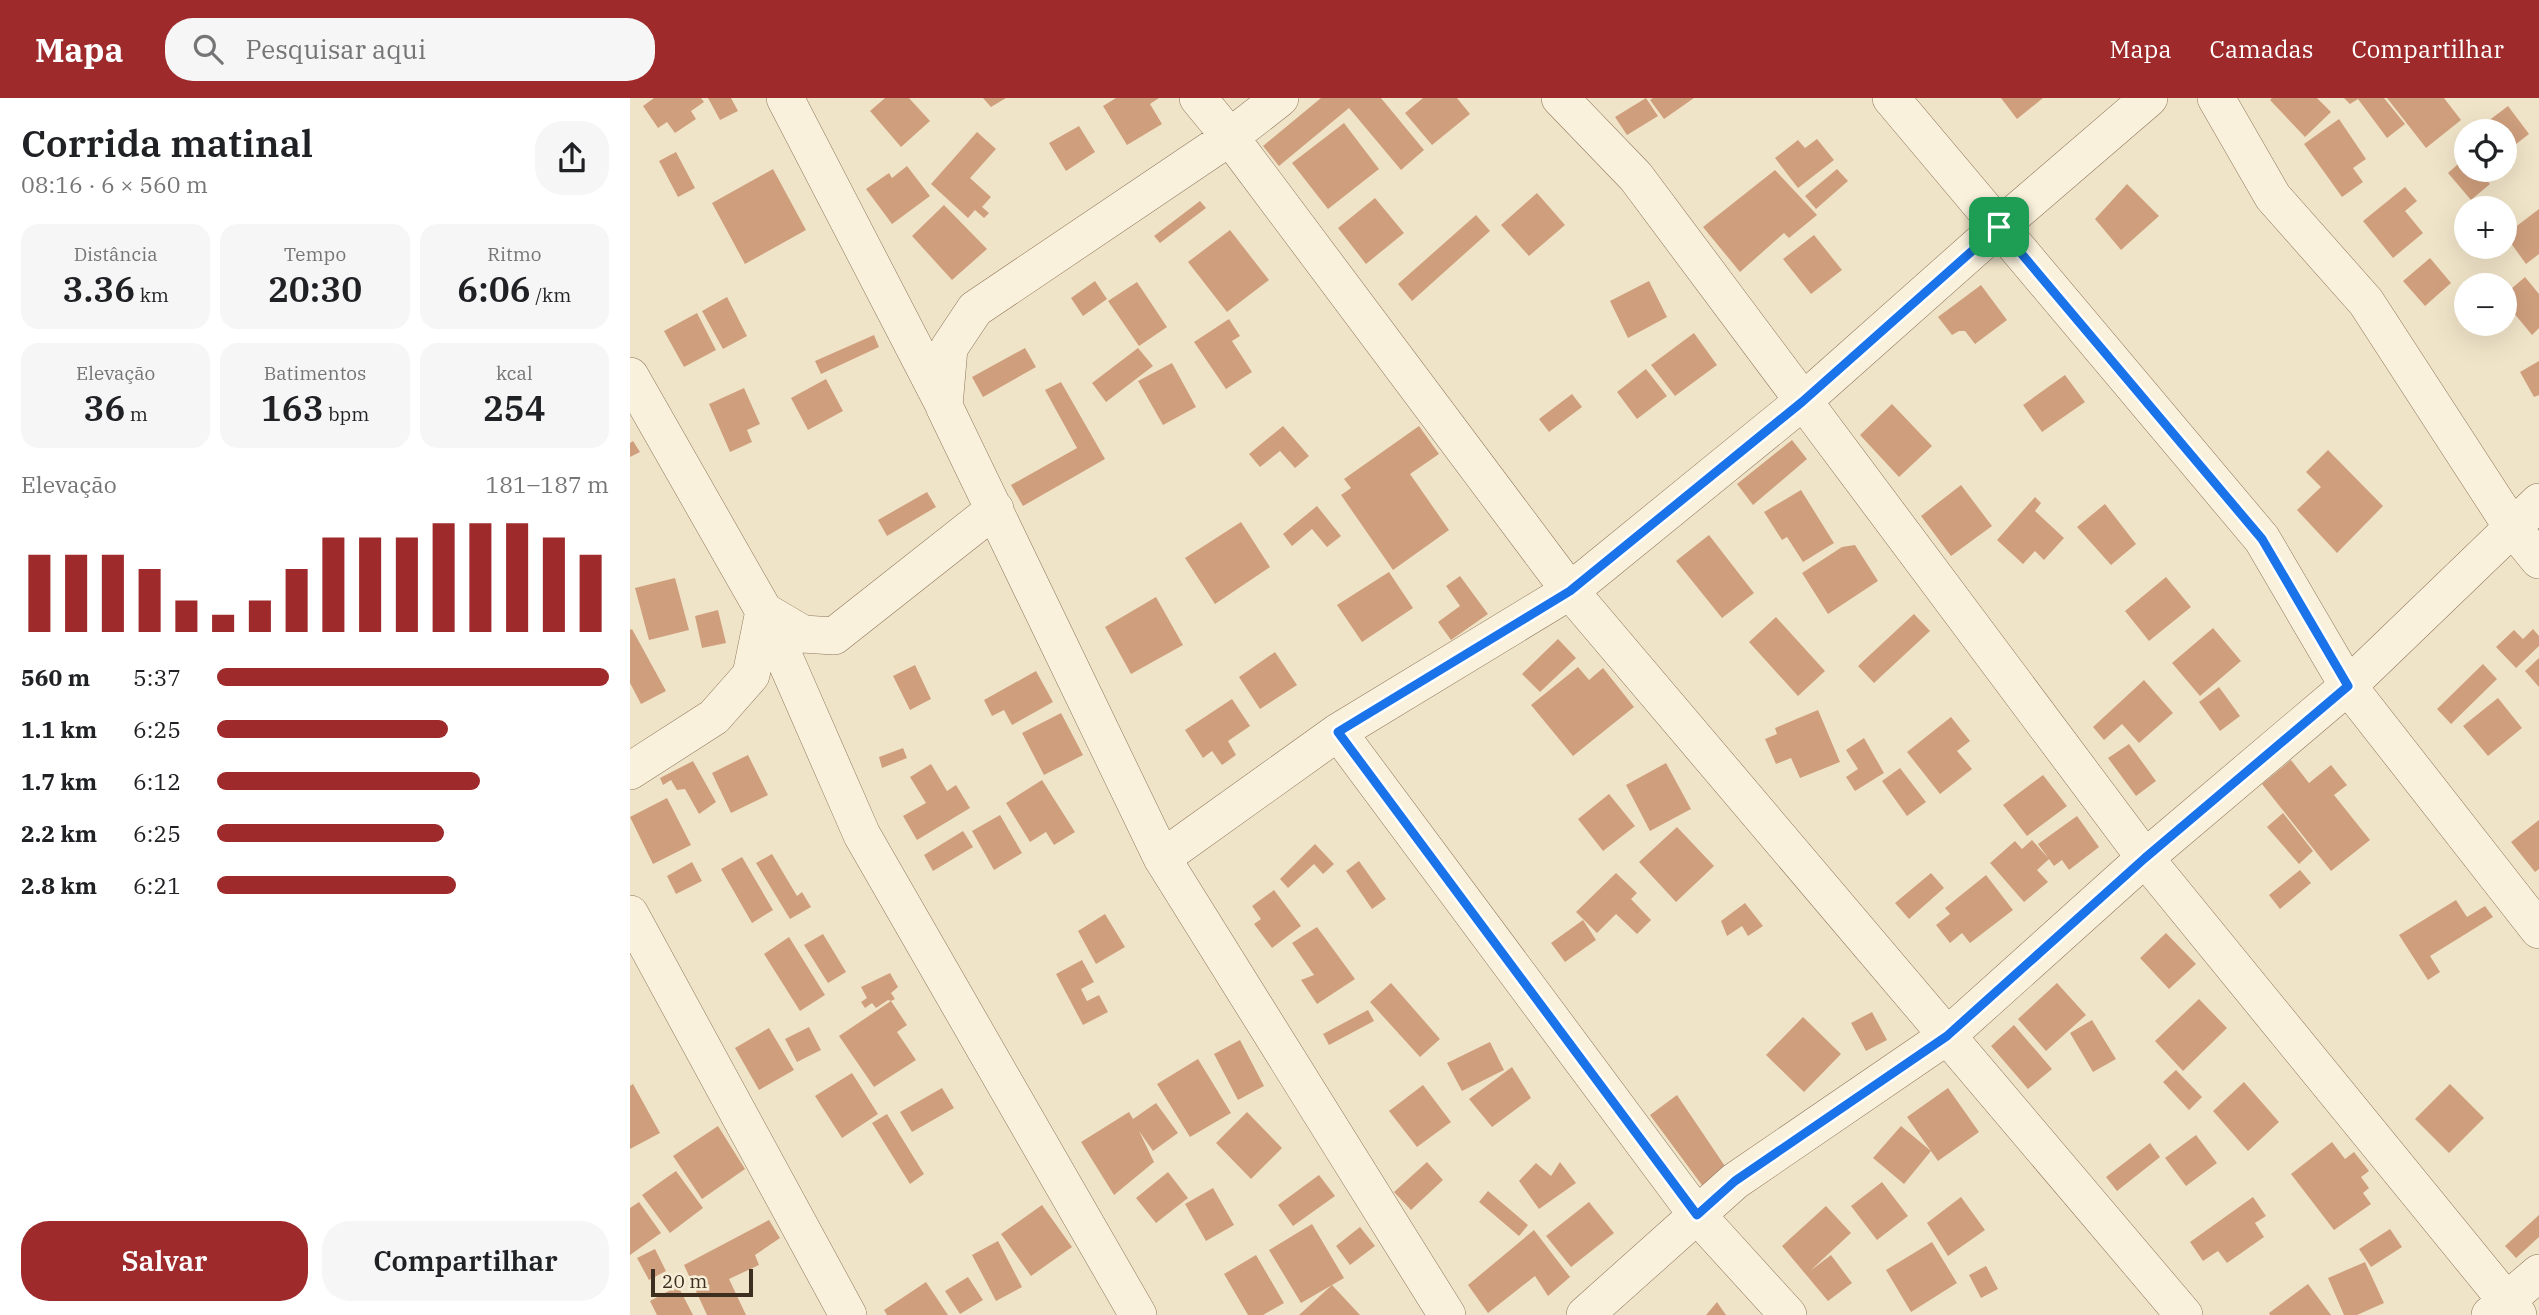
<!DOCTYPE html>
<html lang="pt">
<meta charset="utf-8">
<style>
body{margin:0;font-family:"IBM Plex Serif",serif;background:#f6f6f6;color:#202124;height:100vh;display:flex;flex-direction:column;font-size:26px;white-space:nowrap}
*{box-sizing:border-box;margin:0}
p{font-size:23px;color:#757577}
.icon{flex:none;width:38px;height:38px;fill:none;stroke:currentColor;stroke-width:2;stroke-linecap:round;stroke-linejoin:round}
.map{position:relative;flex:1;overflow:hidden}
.sheet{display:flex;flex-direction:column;background:#fff;width:630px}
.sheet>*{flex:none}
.tools{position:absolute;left:1824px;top:21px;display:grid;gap:14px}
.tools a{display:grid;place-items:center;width:63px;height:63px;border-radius:50%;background:#fff;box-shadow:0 7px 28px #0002;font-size:35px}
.scale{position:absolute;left:21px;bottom:18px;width:102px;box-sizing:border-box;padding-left:7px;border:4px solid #3d2e20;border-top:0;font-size:19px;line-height:24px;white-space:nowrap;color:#3d2e20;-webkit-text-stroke:5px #f7eed8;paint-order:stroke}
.pin{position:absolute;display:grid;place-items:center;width:60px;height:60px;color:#fff;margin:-30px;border-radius:14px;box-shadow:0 4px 10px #0006}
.round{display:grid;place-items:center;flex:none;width:74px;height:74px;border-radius:28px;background:#f6f6f6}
.summary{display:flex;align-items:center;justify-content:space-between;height:119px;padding:0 21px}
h1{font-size:38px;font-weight:600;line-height:52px}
.stats{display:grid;grid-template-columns:repeat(3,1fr);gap:10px;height:119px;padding:7px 21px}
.stats div{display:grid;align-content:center;border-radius:18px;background:#f6f6f6;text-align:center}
.stats b{font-size:35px;font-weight:600}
.stats small{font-size:19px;font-weight:400}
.stats p{font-size:19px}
.chart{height:196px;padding:14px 21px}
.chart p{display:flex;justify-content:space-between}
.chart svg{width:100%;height:126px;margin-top:7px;stroke:#9e2a2b;stroke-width:6}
.primary-button{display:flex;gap:14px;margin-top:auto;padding:14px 21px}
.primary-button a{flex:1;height:80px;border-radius:28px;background:#9e2a2b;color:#fff;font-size:28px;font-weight:600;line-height:80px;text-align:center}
.primary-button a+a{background:#f6f6f6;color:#202124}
ul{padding:0 21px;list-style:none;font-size:23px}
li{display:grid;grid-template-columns:112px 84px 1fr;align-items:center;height:52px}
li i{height:18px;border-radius:9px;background:#9e2a2b}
header{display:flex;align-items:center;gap:42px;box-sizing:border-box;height:98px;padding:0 35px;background:#9e2a2b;color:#fff}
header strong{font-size:33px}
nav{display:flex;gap:38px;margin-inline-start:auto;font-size:24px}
.search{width:490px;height:63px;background:#f6f6f6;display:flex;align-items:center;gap:18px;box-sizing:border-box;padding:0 24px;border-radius:28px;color:#757577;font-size:26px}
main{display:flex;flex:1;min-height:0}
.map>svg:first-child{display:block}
.building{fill:#cf9f7d}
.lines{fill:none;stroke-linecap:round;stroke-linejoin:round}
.minor-casing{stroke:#8d765c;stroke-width:38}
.minor{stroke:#faf1dc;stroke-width:37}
.route-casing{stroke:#fff;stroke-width:14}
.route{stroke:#1a73e8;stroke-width:9}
</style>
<header>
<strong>Mapa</strong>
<div class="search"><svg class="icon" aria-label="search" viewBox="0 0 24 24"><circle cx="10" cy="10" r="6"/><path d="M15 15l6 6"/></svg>Pesquisar aqui</div>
<nav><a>Mapa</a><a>Camadas</a><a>Compartilhar</a></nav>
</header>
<main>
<section class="sheet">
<div class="summary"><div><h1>Corrida matinal</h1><p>08:16 · 6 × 560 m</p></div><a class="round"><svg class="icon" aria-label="share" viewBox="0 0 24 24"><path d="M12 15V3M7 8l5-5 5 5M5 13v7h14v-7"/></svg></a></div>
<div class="stats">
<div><p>Distância</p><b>3.36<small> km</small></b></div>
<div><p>Tempo</p><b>20:30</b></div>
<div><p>Ritmo</p><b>6:06<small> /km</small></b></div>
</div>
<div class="stats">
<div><p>Elevação</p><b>36<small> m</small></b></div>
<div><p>Batimentos</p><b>163<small> bpm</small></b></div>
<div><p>kcal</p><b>254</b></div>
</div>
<div class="chart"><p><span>Elevação</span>181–187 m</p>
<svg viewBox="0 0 160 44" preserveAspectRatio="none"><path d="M5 44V17M15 44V17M25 44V17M35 44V22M45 44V33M55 44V38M65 44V33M75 44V22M85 44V11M95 44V11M105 44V11M115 44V6M125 44V6M135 44V6M145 44V11M155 44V17"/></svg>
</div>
<ul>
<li><b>560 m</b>5:37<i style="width:100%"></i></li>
<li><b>1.1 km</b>6:25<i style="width:59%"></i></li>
<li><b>1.7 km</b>6:12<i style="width:67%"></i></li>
<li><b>2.2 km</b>6:25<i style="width:58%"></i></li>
<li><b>2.8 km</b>6:21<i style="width:61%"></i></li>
</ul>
<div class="primary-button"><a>Salvar</a><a>Compartilhar</a></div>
</section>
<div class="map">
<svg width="1909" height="1217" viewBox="0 0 1909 1217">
<rect width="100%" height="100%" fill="#f0e4c8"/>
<!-- building -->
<path class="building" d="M24,0H71L74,4L61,13L66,21L45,35L37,24L28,30L13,8Z
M78,0H101L108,13L90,22Z
M255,0H279L300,23L271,49L240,13Z
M353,0H376L361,9Z
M486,0H529L520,6L532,26L497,47L473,8Z
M691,0H751L794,52L771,72L719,10L649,68L633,48Z
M793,0H827L840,16L802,47L775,15Z
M1016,0L1028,18L997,37L985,19Z
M1023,0H1064L1034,21L1020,2Z
M1371,0H1413L1387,21Z
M1642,0H1687L1701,14L1675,39L1640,2Z
M1714,0H1754L1775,26L1757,40L1728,1L1720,6Z
M1757,0H1814L1831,22L1796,50Z
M1878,8L1899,36L1881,50L1874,41V33H1845Z
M1709,21L1736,61L1723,70L1733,84L1712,99L1674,46Z
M714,25L749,71L698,111L662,65Z
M449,28L465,54L436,73L419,45Z
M347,34L366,51L340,80L361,99L352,109L359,115L354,120L345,112L338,120L301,86Z
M1187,41L1204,62L1168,90L1145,60L1168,42L1175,50Z
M46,54L65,90L48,99L29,63Z
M1836,59V72H1847L1860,86L1841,102L1818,75Z
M277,68L300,98L262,126L236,91L259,75L262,80Z
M143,71L176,132L115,166L82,105Z
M1207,71L1218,83L1186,111L1175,98Z
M1145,72L1187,117L1159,140L1154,135L1110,174L1073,129Z
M1497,86L1529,118L1491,152L1465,121Z
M1775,89L1787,103L1775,113L1793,135L1763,160L1733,123Z
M907,95L935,127L899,158L871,127Z
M745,100L774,135L736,166L708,130Z
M570,103L576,110L530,145L524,138Z
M314,107L357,151L322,182L282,138Z
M1909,111V156L1896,166L1875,137Z
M846,117L860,133L782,203L768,186Z
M600,132L639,182L597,214L558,164Z
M1184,137L1212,172L1181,196L1153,161Z
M1800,160L1821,185L1795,208L1773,183Z
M1895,179L1909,196V230L1902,237L1874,203V197Z
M465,183L477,201L453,218L441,200Z
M1019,183L1037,219L998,240L980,203Z
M507,184L537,229L509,248L478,203Z
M1351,187L1377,222L1345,246L1335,233H1329L1322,237L1308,219Z
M97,199L117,238L93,251L72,213Z
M67,215L86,252L54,269L34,233Z
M599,221L610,238L602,243L622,274L596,291L564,244Z
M1064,235L1087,267L1045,298L1021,267Z
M244,237L249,249L191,276L185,263Z
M395,250L406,269L353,299L342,279Z
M508,250L523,268L476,304L462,285Z
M1909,263V297L1904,299L1890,274Z
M542,265L566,309L533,327L508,283Z
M1016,271L1037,298L1007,321L987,294Z
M1435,277L1455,304L1412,334L1393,307Z
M196,281L213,313L178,332L161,300Z
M431,284L475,361L393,408L381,387L447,350L415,292Z
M114,290L130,326L117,332L122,344L100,354L79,306Z
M942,296L952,309L919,334L909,321Z
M1262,306L1302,348L1269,379L1230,337Z
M653,328L679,358L665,370L650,353L630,369L619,356Z
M789,328L809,356L780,376L819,432L763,472L711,397L721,390L714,381Z
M1162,342L1177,361L1123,407L1107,386Z
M3,343L10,354L0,359V345Z
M1698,352L1753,408L1707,455L1667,412L1691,389L1676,374Z
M1331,387L1362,428L1321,458L1291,418Z
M1171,392L1204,445L1173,464L1157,439L1152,442L1134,414Z
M297,394L306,409L257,438L248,422Z
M1405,399L1411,405L1405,413L1434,440L1414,462L1405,453L1393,466L1367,442Z
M1475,406L1506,446L1481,467L1447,429Z
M687,408L711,438L697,449L682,431L662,448L653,436Z
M611,424L640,469L585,506L555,460Z
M1079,437L1124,495L1092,520L1046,463Z
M1225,447L1248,483L1198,516L1172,475L1212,449Z
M759,474L783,510L732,544L707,507Z
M830,478L858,516L821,542L808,524L830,508L816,488Z
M1536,479L1561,509L1519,543L1495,513Z
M45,480L59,532L19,542L5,490Z
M526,499L553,547L501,576L475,529Z
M88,512L96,545L72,550L65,518Z
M1284,516L1300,533L1244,585L1228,568Z
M1146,519L1195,573L1168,598L1119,544Z
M1583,530L1611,563L1570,598L1542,565Z
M2,531L36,593L11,606L0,585V532Z
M1903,531L1909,538V548L1886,570L1866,549L1884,532L1893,541Z
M928,541L946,560L910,594L892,576Z
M645,554L667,587L630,611L609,579Z
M1909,560V589L1895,573Z
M1853,566L1867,581L1821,626L1807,611Z
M285,567L301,601L280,612L263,578Z
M948,569L959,582L973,570L1004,609L943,658L901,607Z
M406,573L423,604L382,627L374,612L362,618L354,602Z
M1514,582L1543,615L1509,645L1492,626L1474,642L1463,629Z
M1589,589L1610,618L1590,633L1569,604Z
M1868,600L1892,630L1858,658L1833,628Z
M602,601L620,628L598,643L606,657L592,667L582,653L573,660L555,632Z
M1188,612L1210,664L1170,680L1161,660L1146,666L1135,641L1147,636L1145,630Z
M431,615L453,657L414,677L392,635Z
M1321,619L1340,643L1327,653L1342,671L1310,696L1277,654Z
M1234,640L1254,675L1225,693L1216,679L1228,671L1216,652Z
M1499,646L1526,683L1506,698L1478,660Z
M273,650L277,660L252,670L249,659Z
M118,657L138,697L101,715L82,675Z
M1661,662L1679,685L1701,667L1717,687L1704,697L1740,742L1701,773L1632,686Z
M63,663L86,704L69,716L55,691L47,692L41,682L33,687L30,680Z
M1036,665L1061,711L1020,733L996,687Z
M301,666L317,693L326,687L340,710L287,742L273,718L296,705L280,679Z
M1270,670L1296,704L1277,718L1252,683Z
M1413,677L1437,708L1397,738L1373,707Z
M412,682L445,734L424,747L416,734L400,744L376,705Z
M979,696L1005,728L973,753L948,721Z
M37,700L61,747L23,766L0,719Z
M1653,715L1683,753L1669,766L1637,729Z
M370,717L392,755L364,772L342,733Z
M1447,718L1469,749L1439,772L1432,762L1424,768L1408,746Z
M1909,722V771L1905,774L1881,744Z
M1047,729L1084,768L1046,804L1009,764Z
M333,733L343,749L303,773L294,757Z
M1402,742L1419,761L1407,772L1418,784L1394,804L1360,765L1385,743L1392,751Z
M685,746L704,766L693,776L684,766L658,790L650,781Z
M142,756L167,798L172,794L181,809L160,821L126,765Z
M112,759L143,812L122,825L91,771Z
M729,763L756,801L742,811L716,773Z
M62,764L72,783L46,796L37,778Z
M1670,772L1681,785L1650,811L1639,797Z
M986,775L1007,795L1001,801L1021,822L1007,836L986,816L967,835L946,814Z
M1301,775L1314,790L1279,821L1265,805Z
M1356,777L1383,812L1340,845L1332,835L1320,845L1306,827L1320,816L1315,810Z
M644,792L671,828L642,850L624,826L631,821L622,808Z
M1826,802L1837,819L1855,808L1863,819L1800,858L1810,874L1798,882L1769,837Z
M1115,805L1133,828L1118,838L1112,828L1097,838L1091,823Z
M475,816L495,849L466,866L448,833Z
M953,822L966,842L935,864L921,845Z
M687,829L725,881L687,906L671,882L684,877L662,845Z
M1536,835L1566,866L1539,891L1510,860Z
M193,836L216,874L198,885L174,847Z
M159,839L195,897L170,913L134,856Z
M452,862L464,884L451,891L457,903L469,897L478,914L453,927L426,876Z
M260,875L268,889L261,895L265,901L261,903L258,902L246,910L242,905L235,910L231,904L237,900L231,889Z
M761,885L810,941L790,959L740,904Z
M1427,885L1456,917L1416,953L1388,921Z
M1569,901L1597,930L1553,973L1525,943Z
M261,903L277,927L267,934L286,962L244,989L209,938Z
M738,912L744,923L699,947L693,936Z
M1242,914L1257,942L1236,953L1221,925Z
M1173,919L1211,956L1174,994L1136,957Z
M1462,922L1486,961L1463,974L1440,935Z
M1384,927L1422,971L1398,991L1361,948Z
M179,929L191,952L167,964L155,941Z
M139,930L164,972L129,992L105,950Z
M610,942L634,988L608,1002L584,956Z
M860,944L874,972L832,993L817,965Z
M568,961L601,1015L560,1039L527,986Z
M882,969L901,1000L862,1029L839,1001Z
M1546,972L1572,999L1559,1012L1533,984Z
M222,975L248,1016L212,1040L185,998Z
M1614,984L1649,1024L1618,1053L1583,1013Z
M3,986L30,1035L0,1051V988Z
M1820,986L1854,1020L1819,1055L1785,1021Z
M793,987L821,1024L787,1049L759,1013Z
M312,990L324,1010L282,1034L270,1014Z
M1318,990L1349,1034L1308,1063L1277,1019Z
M1047,997L1105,1083L1077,1094L1020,1017Z
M526,1005L548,1035L523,1053L509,1033L524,1064L484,1097L451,1044L499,1014L503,1021Z
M617,1014L652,1050L621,1081L586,1045Z
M257,1016L294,1076L280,1086L242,1025Z
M88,1028L115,1071L72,1101L43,1058Z
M1271,1028L1301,1053L1274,1086L1243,1060Z
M1566,1037L1587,1065L1556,1088L1535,1060Z
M1702,1044L1715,1061L1724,1054L1739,1073L1731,1079L1739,1090L1733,1095L1741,1106L1704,1132L1661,1076Z
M1520,1045L1530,1059L1487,1093L1476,1079Z
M797,1064L813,1082L781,1112L764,1094Z
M930,1064L946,1085L909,1111L889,1083L906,1065L921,1078Z
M46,1073L73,1110L40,1135L12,1097Z
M538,1074L558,1100L526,1125L506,1100Z
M689,1077L705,1098L663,1128L648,1107Z
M1252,1084L1278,1118L1247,1142L1221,1108Z
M583,1090L604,1127L576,1143L555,1106Z
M858,1093L898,1127L889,1138L849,1104Z
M1331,1099L1355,1132L1318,1158L1297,1125Z
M1623,1099L1636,1118L1625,1125L1634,1139L1597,1165L1588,1153L1573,1163L1560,1144Z
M9,1104L31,1135L0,1157V1110Z
M959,1104L984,1135L941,1169L916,1138Z
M412,1107L442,1149L401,1178L371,1136Z
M1196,1108L1221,1135L1180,1173L1201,1157L1222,1185L1198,1203L1152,1148Z
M1909,1117V1139L1886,1160L1875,1148Z
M139,1122L150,1140L125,1157L129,1167L99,1181L116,1217H77L54,1167Z
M682,1126L714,1180L671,1205L639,1152Z
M730,1129L745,1148L720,1167L706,1148Z
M1760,1131L1772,1149L1741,1169L1729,1151Z
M904,1132L940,1179L918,1198L905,1178L858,1215L838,1187Z
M368,1143L392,1189L366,1203L342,1157Z
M1302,1144L1327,1185L1281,1214L1256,1172Z
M25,1151L36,1173L19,1182L7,1160Z
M626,1157L654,1205L633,1217H618L594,1176Z
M1735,1164L1754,1205L1727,1217H1714L1698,1180Z
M1356,1168L1368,1191L1351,1200L1339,1177Z
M338,1179L353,1202L330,1216L315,1193Z
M296,1184L318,1217H257L254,1212Z
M1678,1186L1701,1217H1640L1639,1215Z
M702,1187L730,1217H669Z
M48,1188L63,1217H27L20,1203Z
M1087,1204L1096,1217H1076Z"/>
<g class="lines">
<defs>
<path id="minor" d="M155,0L314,307
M568,0L600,39L940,493L1554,1217
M650,0L600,39L345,211L319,250L314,308L532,760L817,1217
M930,0L1006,79L1515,760L1888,1217
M1261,0L1632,441L1718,588L1909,832
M1586,0L1643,99L1736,204L1882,429L1909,462
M0,278L134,513L232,737L508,1217
M708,634L1067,1117L1158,1217
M0,673L84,619L121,577L134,513L173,536L204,538L365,411
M532,760L708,634L940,493L1172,304L1369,129L1519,0
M0,816L218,1217
M955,1217L1105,1083L1317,938L1515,760L1718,588L1909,404
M1860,1217L1909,1175"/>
</defs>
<!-- minor casing -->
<use href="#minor" class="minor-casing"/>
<!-- minor -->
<use href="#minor" class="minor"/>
</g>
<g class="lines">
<defs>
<path id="route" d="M1369,129L1632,441L1718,588L1515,760L1317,938L1105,1083L1067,1117L708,634L940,493L1172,304Z"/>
</defs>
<!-- route casing -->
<use href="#route" class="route-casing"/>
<!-- route -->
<use href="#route" class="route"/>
</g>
</svg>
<div class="tools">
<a><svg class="icon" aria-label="locate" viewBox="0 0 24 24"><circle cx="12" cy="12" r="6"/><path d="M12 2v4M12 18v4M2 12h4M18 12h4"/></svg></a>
<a>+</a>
<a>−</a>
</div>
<div class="scale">20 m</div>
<div class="pin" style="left:1369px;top:129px;background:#1e9e55"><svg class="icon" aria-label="arrive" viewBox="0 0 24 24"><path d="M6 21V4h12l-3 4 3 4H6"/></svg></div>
</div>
</main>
